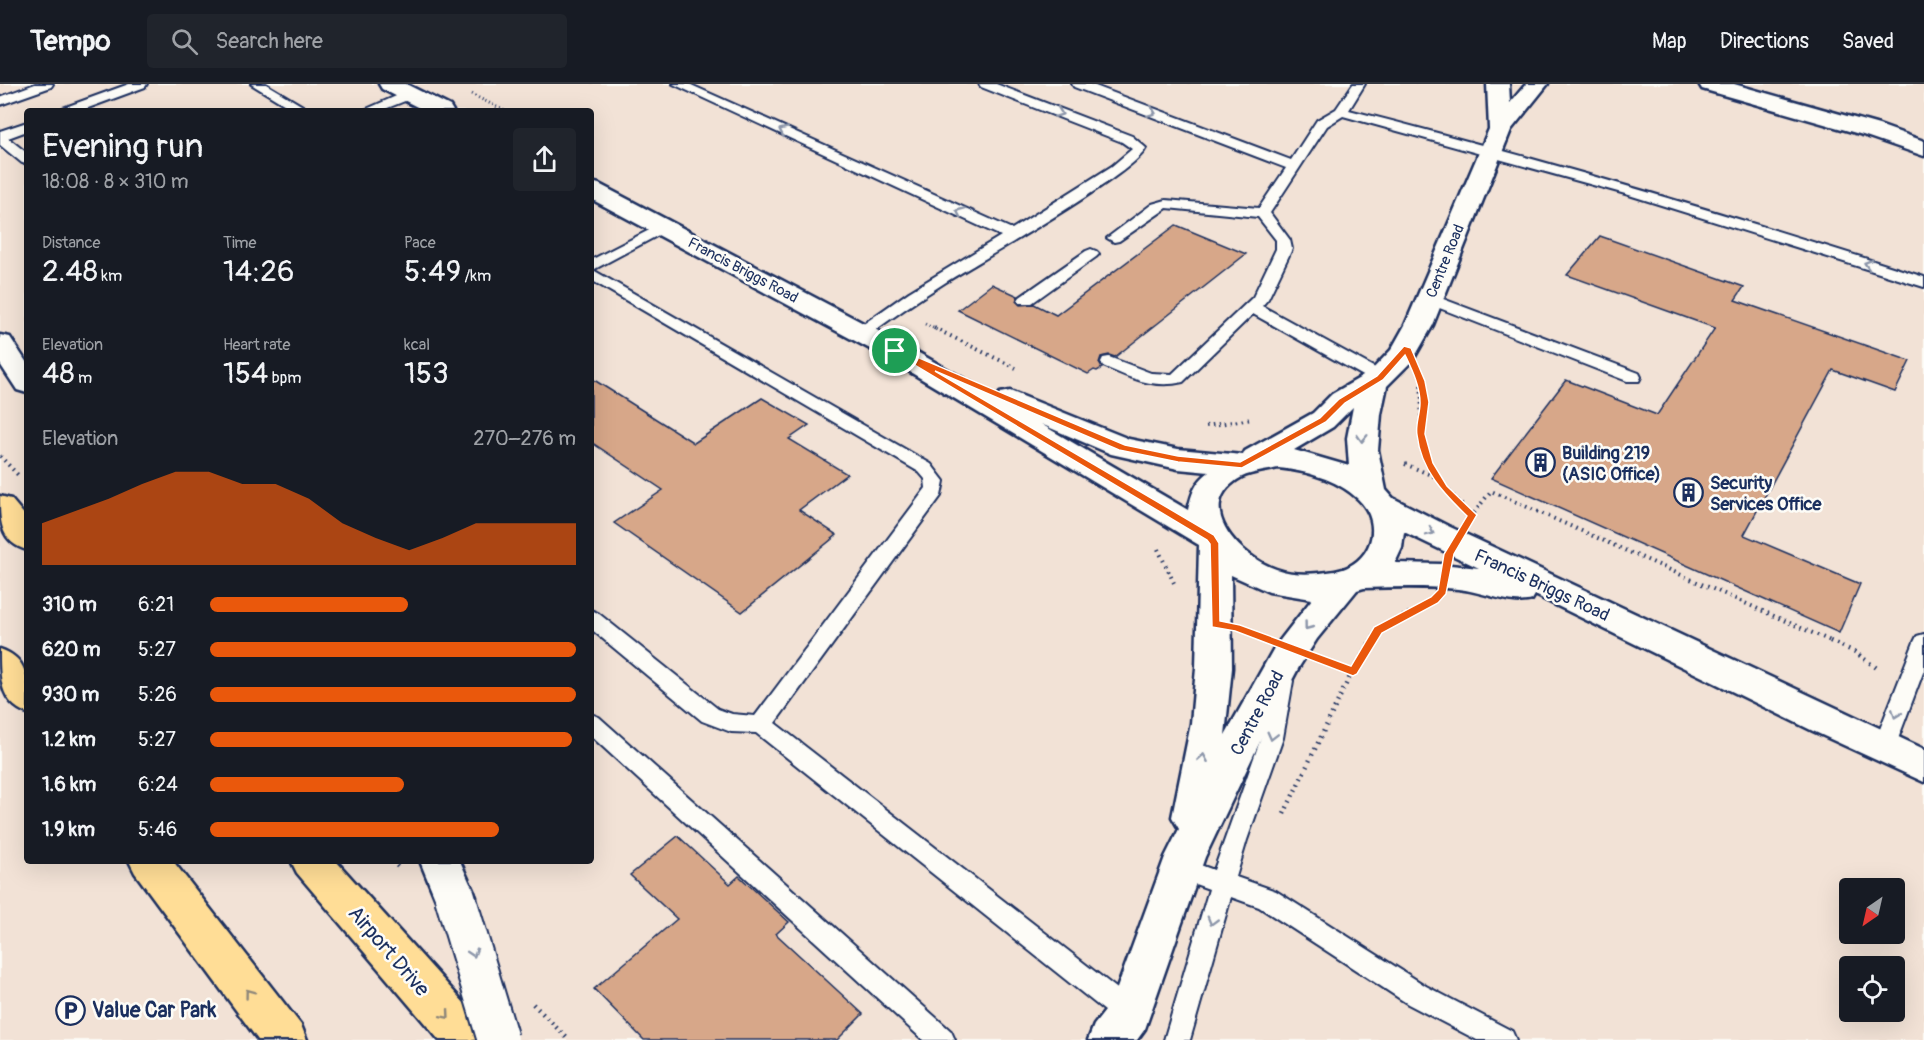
<!DOCTYPE html>
<meta charset="utf-8">
<style>
body{margin:0;font-family:Pangolin,sans-serif;background:#20242c;color:#f1f3f6;height:100vh;display:flex;flex-direction:column;font-size:22px;white-space:nowrap}
*{box-sizing:border-box;margin:0}
p{font-size:20px;color:#9ea1a6}
.icon{flex:none;width:33px;height:33px;fill:none;stroke:currentColor;stroke-width:2;stroke-linecap:round;stroke-linejoin:round}
.map{position:relative;flex:1;overflow:hidden}
.side{position:absolute;left:24px;top:24px;width:570px;height:756px;display:flex;flex-direction:column;background:#171b24;border-radius:6px;box-shadow:0 6px 24px #0002}
.side>*{flex:none}
.needle{width:39px;rotate:214deg}
.controls{position:absolute;left:1839px;top:794px;display:grid;gap:12px}
.controls a{display:grid;place-items:center;width:66px;height:66px;border-radius:6px;background:#171b24;box-shadow:0 6px 24px #0002;font-size:30px}
.pin{position:absolute;display:grid;place-items:center;width:51px;height:51px;color:#fff;margin:-26px;border:3px solid #fff;border-radius:50%;box-shadow:0 2px 6px #0007}
.round{display:grid;place-items:center;flex:none;width:63px;height:63px;border-radius:6px;background:#20242c}
.head{display:flex;align-items:center;justify-content:space-between;height:102px;padding:0 18px}
h1{font-size:33px;font-weight:600;line-height:45px}
.stats{display:grid;grid-template-columns:repeat(3,1fr);gap:9px;height:102px;padding:6px 18px}
.stats div{display:grid;align-content:center}
.stats b{font-size:30px;font-weight:600}
.stats small{font-size:16px;font-weight:400}
.stats p{font-size:16px}
.chart{height:168px;padding:12px 18px}
.chart p{display:flex;justify-content:space-between}
.chart svg{width:100%;height:108px;margin-top:6px;fill:#ea580c;opacity:.7}
ul{padding:0 18px;list-style:none;font-size:20px}
li{display:grid;grid-template-columns:96px 72px 1fr;align-items:center;height:45px}
li i{height:15px;border-radius:8px;background:#ea580c}
header{display:flex;align-items:center;gap:36px;box-sizing:border-box;height:84px;padding:0 30px;background:#171b24;border-bottom:2px solid #363941}
header strong{font-size:28px}
nav{display:flex;gap:33px;margin-inline-start:auto;font-size:21px}
.search{width:420px;height:54px;background:#20242c;display:flex;align-items:center;gap:15px;box-sizing:border-box;padding:0 21px;border-radius:6px;color:#9ea1a6;font-size:22px}
.map>svg:first-child{display:block}
.built{fill:#f2e2d6;fill-rule:evenodd}
.building{fill:#d7a789;stroke:#1b2f5e;stroke-width:1.5}
.lines{fill:none;stroke-linecap:round;stroke-linejoin:round}
.service-casing{stroke:#1b2f5e;stroke-width:4}
.minor-casing{stroke:#1b2f5e;stroke-width:5}
.tertiary-casing{stroke:#1b2f5e;stroke-width:5}
.primary-casing{stroke:#1b2f5e;stroke-width:5}
.path-far2{stroke:#1b2f5e;stroke-width:3;stroke-dasharray:1 3;stroke-linecap:butt}
.path-far1{stroke:#1b2f5e;stroke-width:4;stroke-dasharray:1.5 4.5;stroke-linecap:butt}
.path{stroke:#1b2f5e;stroke-width:4.5;stroke-dasharray:1.5 5;stroke-linecap:butt}
.service{fill:#fdfcf7;fill-rule:evenodd}
.minor{fill:#fdfcf7;fill-rule:evenodd}
.tertiary{fill:#fdfcf7;fill-rule:evenodd}
.primary{fill:#ffdd96;fill-rule:evenodd}
.tertiary-bridge-casing{stroke:#1b2f5e;stroke-width:44;stroke-linecap:butt}
.tertiary-bridge{stroke:#fdfcf7;stroke-width:40}
.oneway{stroke:#8c96aa}
.oneway2{stroke:#8d867a}
.route{fill:#ea580c;stroke:#fff;stroke-width:1.5;fill-rule:evenodd}
.labels{text-anchor:middle;stroke-width:5;stroke-linejoin:round;paint-order:stroke}
.far-street-label{font-size:15px;fill:#1b2f5e;stroke:#fdfcf7}
.poi-label{font-size:18px;font-weight:bold;fill:#1b2f5e;stroke:#fdfcf7;text-anchor:start}
.street-label{font-size:18px;fill:#1b2f5e;stroke:#fdfcf7}
.near-street-label{font-size:21px;fill:#1b2f5e;stroke:#fdfcf7}
.near-poi-label{font-size:21px;font-weight:bold;fill:#1b2f5e;stroke:#fdfcf7;text-anchor:start}
</style>
<header>
<strong>Tempo</strong>
<div class="search"><svg class="icon" aria-label="search" viewBox="0 0 24 24"><circle cx="10" cy="10" r="6"/><path d="M15 15l6 6"/></svg>Search here</div>
<nav><a>Map</a><a>Directions</a><a>Saved</a></nav>
</header>
<div class="map">
<svg width="1924" height="956" viewBox="0 0 1924 956">
<rect width="100%" height="100%" fill="#fdfcf7"/>
<filter id="ink" filterUnits="userSpaceOnUse"><feTurbulence type="fractalNoise" baseFrequency=".0167" numOctaves="2"/><feDisplacementMap in="SourceGraphic" scale="12" xChannelSelector="R" yChannelSelector="G"/><feConvolveMatrix kernelMatrix="1 2 1 2 8 2 1 2 1" color-interpolation-filters="sRGB"/></filter>
<g filter="url(#ink)">
<!-- built -->
<path class="built" d="M0,0H1924V956H0ZM27,27H591V777H27ZM1850,804H1894V849H1850ZM1850,882H1894V927H1850Z"/>
<!-- building -->
<path class="building" d="M1176,141L1246,170L1115,273L1109,271L1101,273L1099,279L1102,284L1097,287L1094,286L1088,290L958,226L992,200L1018,212L1016,217L1020,221L1034,220L1056,231Z
M1600,152L1744,203L1735,216L1910,277L1895,308L1833,286L1744,451L1860,500L1839,549L1491,394L1566,296L1657,331L1715,244L1567,191Z
M591,294L694,359L762,314L809,341L789,355L847,390L799,426L837,451L742,528L614,439L663,406L591,358Z
M678,752L730,800L739,792L789,838L776,850L863,930L837,956H644L594,905L677,835L630,791Z"/>
<g class="lines">
<defs>
<path id="service" d="M35,0H53L51,3L0,21V13Z
M129,0H147L145,3L80,27H61L63,24Z
M251,0H266L311,27H295Z
M673,0H689L1012,145L1112,82L1132,65L1122,58L981,3L979,0H996L1132,52L1146,64C1136,89 978,178 946,198C919,215 893,233 867,252H855L853,249L855,246L909,208L1001,152Z
M1072,0H1090L1291,76L1317,36L1336,25L1353,0H1365L1349,26C1542,75 1734,132 1924,193V203L1629,111L1343,32L1327,42L1270,129L1290,156L1292,165L1268,215L1262,222L1386,290L1388,294L1386,298H1374L1253,230L1183,298C1153,305 1130,294 1103,282L1101,278L1103,274L1109,273L1151,289L1172,290L1253,213L1276,165V156L1258,133L1167,124L1119,157L1114,158L1107,154L1152,120L1166,116L1259,124L1286,84L1074,3Z
M410,6L416,10L415,13L380,27H362Z
M27,38V47L8,54L27,69V80L22,79L0,61V47Z
M663,139L668,140L670,143L668,146L593,186L931,380L944,397L941,412L775,639L1138,921L1142,930L1138,939L1129,942L1120,939L756,649L731,648L702,637L591,545V526L598,529L718,625L732,630L755,632L926,404L925,395L919,388L591,196V176Z
M1091,165L1096,167L1099,170L1096,173L1032,219H1020L1018,216L1020,213L1086,167Z
M1430,210L1639,289L1641,293L1639,297H1627L1424,218L1422,215Z
M1924,550V586L1895,663L1892,669L1884,672L1876,669L1873,663L1914,558L1917,552Z
M1282,589L1289,591L1293,597L1283,654L1247,756L1236,793L1276,807L1426,902L1512,947L1516,956H1477L1408,920L1259,823L1231,813L1190,956H1164L1209,805L1173,792L1169,785L1173,778L1181,774L1214,786L1261,654L1271,597L1275,591Z
M591,630L599,633L951,947L955,956H923L591,652Z"/>
<path id="minor" d="M379,0H406L450,22L453,27H425L382,5Z
M1487,0H1509L1510,19L1526,0H1548L1511,46L1433,241L1413,276L1387,302L1381,330L1378,366L1386,406L1393,414L1448,442L1924,665V698L1813,647L1535,511L1532,516C1512,522 1481,507 1458,505C1427,502 1395,503 1364,504L1357,506L1317,555L1299,583L1264,649L1205,773L1145,945L1137,956H1088L1094,941L1112,918L1165,773L1179,745L1172,733L1191,639L1196,584L1199,461L885,273L591,115V98L599,100L905,261L997,314L1000,309L1010,307L1129,355L1178,365L1243,371L1245,367L1313,329L1332,310L1370,288L1391,266L1405,241L1489,45ZM1353,323L1347,354L1349,382L1294,366L1333,343ZM1041,340L1111,370L1178,385L1209,388C1195,399 1192,408 1188,426ZM1278,384C1306,387 1337,395 1358,415C1385,440 1371,481 1335,487C1315,490 1296,492 1276,485C1240,473 1190,421 1242,393C1252,388 1267,387 1278,384ZM1404,448L1479,484L1441,480L1395,479L1402,464ZM1231,491L1269,508L1312,515L1274,564L1225,651L1232,584Z
M1699,0H1734L1879,41L1924,57V72L1863,51L1702,5Z"/>
<path id="tertiary" d="M0,251L10,253L27,279V309L17,306L0,280Z
M420,777H460L476,813L470,826L455,831L440,826Z"/>
<path id="primary" d="M0,412L11,415L27,434V466C0,458 0,437 0,412Z
M0,565C32,576 27,601 27,629C0,619 0,594 0,565Z
M129,777H173L301,941L307,956H258L135,789Z
M291,777H336L484,941L490,956H439L297,789Z"/>
</defs>
<!-- service casing -->
<use href="#service" class="service-casing"/>
<!-- minor casing -->
<use href="#minor" class="minor-casing"/>
<!-- tertiary casing -->
<use href="#tertiary" class="tertiary-casing"/>
<!-- primary casing -->
<use href="#primary" class="primary-casing"/>
<!-- path-far2 -->
<path class="path-far2" d="M471,10L505,27
M925,240L937,246"/>
<!-- path-far1 -->
<path class="path-far1" d="M934,244L1016,284
M1421,301C1423,317 1420,332 1421,348C1422,378 1441,401 1462,421
M1206,342L1252,335
M0,372L18,391
M1405,380L1438,394
M1474,429L1491,407L1833,558
M1158,465L1174,499
M1371,558L1378,546L1411,528"/>
<!-- path -->
<path class="path" d="M1830,557L1855,568L1878,585
M1329,578L1353,588
M1284,730L1348,596L1371,557
M392,777L400,785
M533,920L569,956"/>
<!-- service -->
<use href="#service" class="service"/>
<!-- minor -->
<use href="#minor" class="minor"/>
<!-- tertiary -->
<use href="#tertiary" class="tertiary"/>
<!-- primary -->
<use href="#primary" class="primary"/>
<defs>
<path id="tertiary-bridge" d="M455,813L498,956"/>
</defs>
<!-- tertiary-bridge casing -->
<use href="#tertiary-bridge" class="tertiary-bridge-casing"/>
<!-- tertiary-bridge -->
<use href="#tertiary-bridge" class="tertiary-bridge"/>
</g>
<!-- one-way arrows -->
<defs><path id="oneway-chevron" d="M-2-3.5L2.5 0L-2 3.5" fill="none" stroke-width="1.6" stroke-linecap="round" stroke-linejoin="round" transform="scale(1.5)"/></defs>
<g class="oneway">
<use href="#oneway-chevron" transform="translate(1152 28) rotate(21)"/>
<use href="#oneway-chevron" transform="translate(1059 29) rotate(21)"/>
<use href="#oneway-chevron" transform="translate(783 47) rotate(-156)"/>
<use href="#oneway-chevron" transform="translate(960 128) rotate(-156)"/>
<use href="#oneway-chevron" transform="translate(1868 180) rotate(-162)"/>
<use href="#oneway-chevron" transform="translate(1362 354) rotate(92)"/>
<use href="#oneway-chevron" transform="translate(1430 448) rotate(26)"/>
<use href="#oneway-chevron" transform="translate(1308 542) rotate(127)"/>
<use href="#oneway-chevron" transform="translate(1896 630) rotate(111)"/>
<use href="#oneway-chevron" transform="translate(1272 652) rotate(104)"/>
<use href="#oneway-chevron" transform="translate(1203 674) rotate(-80)"/>
<use href="#oneway-chevron" transform="translate(1212 837) rotate(106)"/>
<use href="#oneway-chevron" transform="translate(473 869) rotate(72)"/>
</g>
<g class="oneway2">
<use href="#oneway-chevron" transform="translate(249 909) rotate(-127)"/>
<use href="#oneway-chevron" transform="translate(446 931) rotate(49)"/>
</g>
</g>
<!-- route -->
<path class="route" d="M1404,262L1411,264L1425,297L1429,318L1425,350L1433,379L1447,402L1477,431L1454,470L1446,510L1438,519L1382,549L1357,590L1353,592L1235,547L1212,543L1210,460L1207,456L891,267L898,265L1125,361L1178,372L1240,378L1320,334L1339,315L1377,292ZM1405,271C1412,286 1420,302 1420,319C1420,330 1415,341 1417,351C1421,386 1443,409 1467,432L1444,470L1438,506L1431,513L1374,543L1351,582L1240,541L1220,537L1219,459L1214,451L935,287L1119,366L1178,378L1242,384L1326,338L1345,319L1383,296Z"/>
<!-- icons -->
<defs>
<symbol id="building-ring" viewBox="-11 -11 22 22"><circle r="9.5" fill="#fdfcf7" stroke="#1b2f5e" stroke-width="1.5"/><path d="M-4-6H4V6H1V3H-1V6H-4ZM-2.5-4.3h1.7v1.8h-1.7ZM.8-4.3h1.7v1.8H.8ZM-2.5-1h1.7V.8h-1.7ZM.8-1h1.7V.8H.8Z" fill="#1b2f5e"/></symbol>
<symbol id="parking-ring" viewBox="-11 -11 22 22"><circle r="9.5" fill="#fdfcf7" stroke="#1b2f5e" stroke-width="1.5"/><path d="M-3.5-5.5H1a3.5 3.5 0 0 1 0 7H-1V5.5H-3.5ZM-1-3.4V-.6H.8a1.4 1.4 0 0 0 0-2.8Z" fill="#1b2f5e"/></symbol>
</defs>
<g fill-rule="evenodd">
<use href="#building-ring" x="1524" y="362" width="33" height="33"/>
<use href="#building-ring" x="1672" y="392" width="33" height="33"/>
<use href="#parking-ring" x="54" y="910" width="33" height="33"/>
</g>
<g class="labels">
<!-- far-street labels -->
<g class="far-street-label">
<text transform="translate(1445 177) rotate(-68)" y="5">Centre Road</text>
<text transform="translate(743 186) rotate(28)" y="5">Francis Briggs Road</text>
</g>
<!-- poi labels -->
<g class="poi-label">
<text x="1562" y="375">Building 219<tspan x="1562" dy="21">(ASIC Office)</tspan></text>
<text x="1710" y="405">Security<tspan x="1710" dy="21">Services Office</tspan></text>
</g>
<!-- street labels -->
<g class="street-label">
<text transform="translate(1542 501) rotate(25)" y="6">Francis Briggs Road</text>
<text transform="translate(1257 629) rotate(-62)" y="6">Centre Road</text>
</g>
<!-- near-street labels -->
<g class="near-street-label">
<text transform="translate(389 867) rotate(49)" y="7">Airport Drive</text>
</g>
<!-- near-poi labels -->
<g class="near-poi-label">
<text x="92" y="933">Value Car Park</text>
</g>
</g>
</svg>
<div class="controls">
<a><svg class="needle" viewBox="-14 -14 28 28"><path d="M0-13l5 13h-10z" fill="#e53935"/><path d="M0 13l5-13h-10z" fill="#9ea1a6"/></svg></a>
<a><svg class="icon" aria-label="locate" viewBox="0 0 24 24"><circle cx="12" cy="12" r="6"/><path d="M12 2v4M12 18v4M2 12h4M18 12h4"/></svg></a>
</div>
<div class="pin" style="left:895px;top:267px;background:#1e9e55"><svg class="icon" aria-label="arrive" viewBox="0 0 24 24"><path d="M6 21V4h12l-3 4 3 4H6"/></svg></div>
<section class="side">
<div class="head"><div><h1>Evening run</h1><p>18:08 · 8 × 310 m</p></div><a class="round"><svg class="icon" aria-label="share" viewBox="0 0 24 24"><path d="M12 15V3M7 8l5-5 5 5M5 13v7h14v-7"/></svg></a></div>
<div class="stats">
<div><p>Distance</p><b>2.48<small> km</small></b></div>
<div><p>Time</p><b>14:26</b></div>
<div><p>Pace</p><b>5:49<small> /km</small></b></div>
</div>
<div class="stats">
<div><p>Elevation</p><b>48<small> m</small></b></div>
<div><p>Heart rate</p><b>154<small> bpm</small></b></div>
<div><p>kcal</p><b>153</b></div>
</div>
<div class="chart"><p><span>Elevation</span>270–276 m</p>
<svg viewBox="0 0 160 44" preserveAspectRatio="none"><path d="M0 44V27L10 22L20 17L30 11L40 6L50 6L60 11L70 11L80 17L90 27L100 33L110 38L120 33L130 27L140 27L150 27L160 27V44z"/></svg>
</div>
<ul>
<li><b>310 m</b>6:21<i style="width:54%"></i></li>
<li><b>620 m</b>5:27<i style="width:100%"></i></li>
<li><b>930 m</b>5:26<i style="width:100%"></i></li>
<li><b>1.2 km</b>5:27<i style="width:99%"></i></li>
<li><b>1.6 km</b>6:24<i style="width:53%"></i></li>
<li><b>1.9 km</b>5:46<i style="width:79%"></i></li>
</ul>
</section>
</div>
